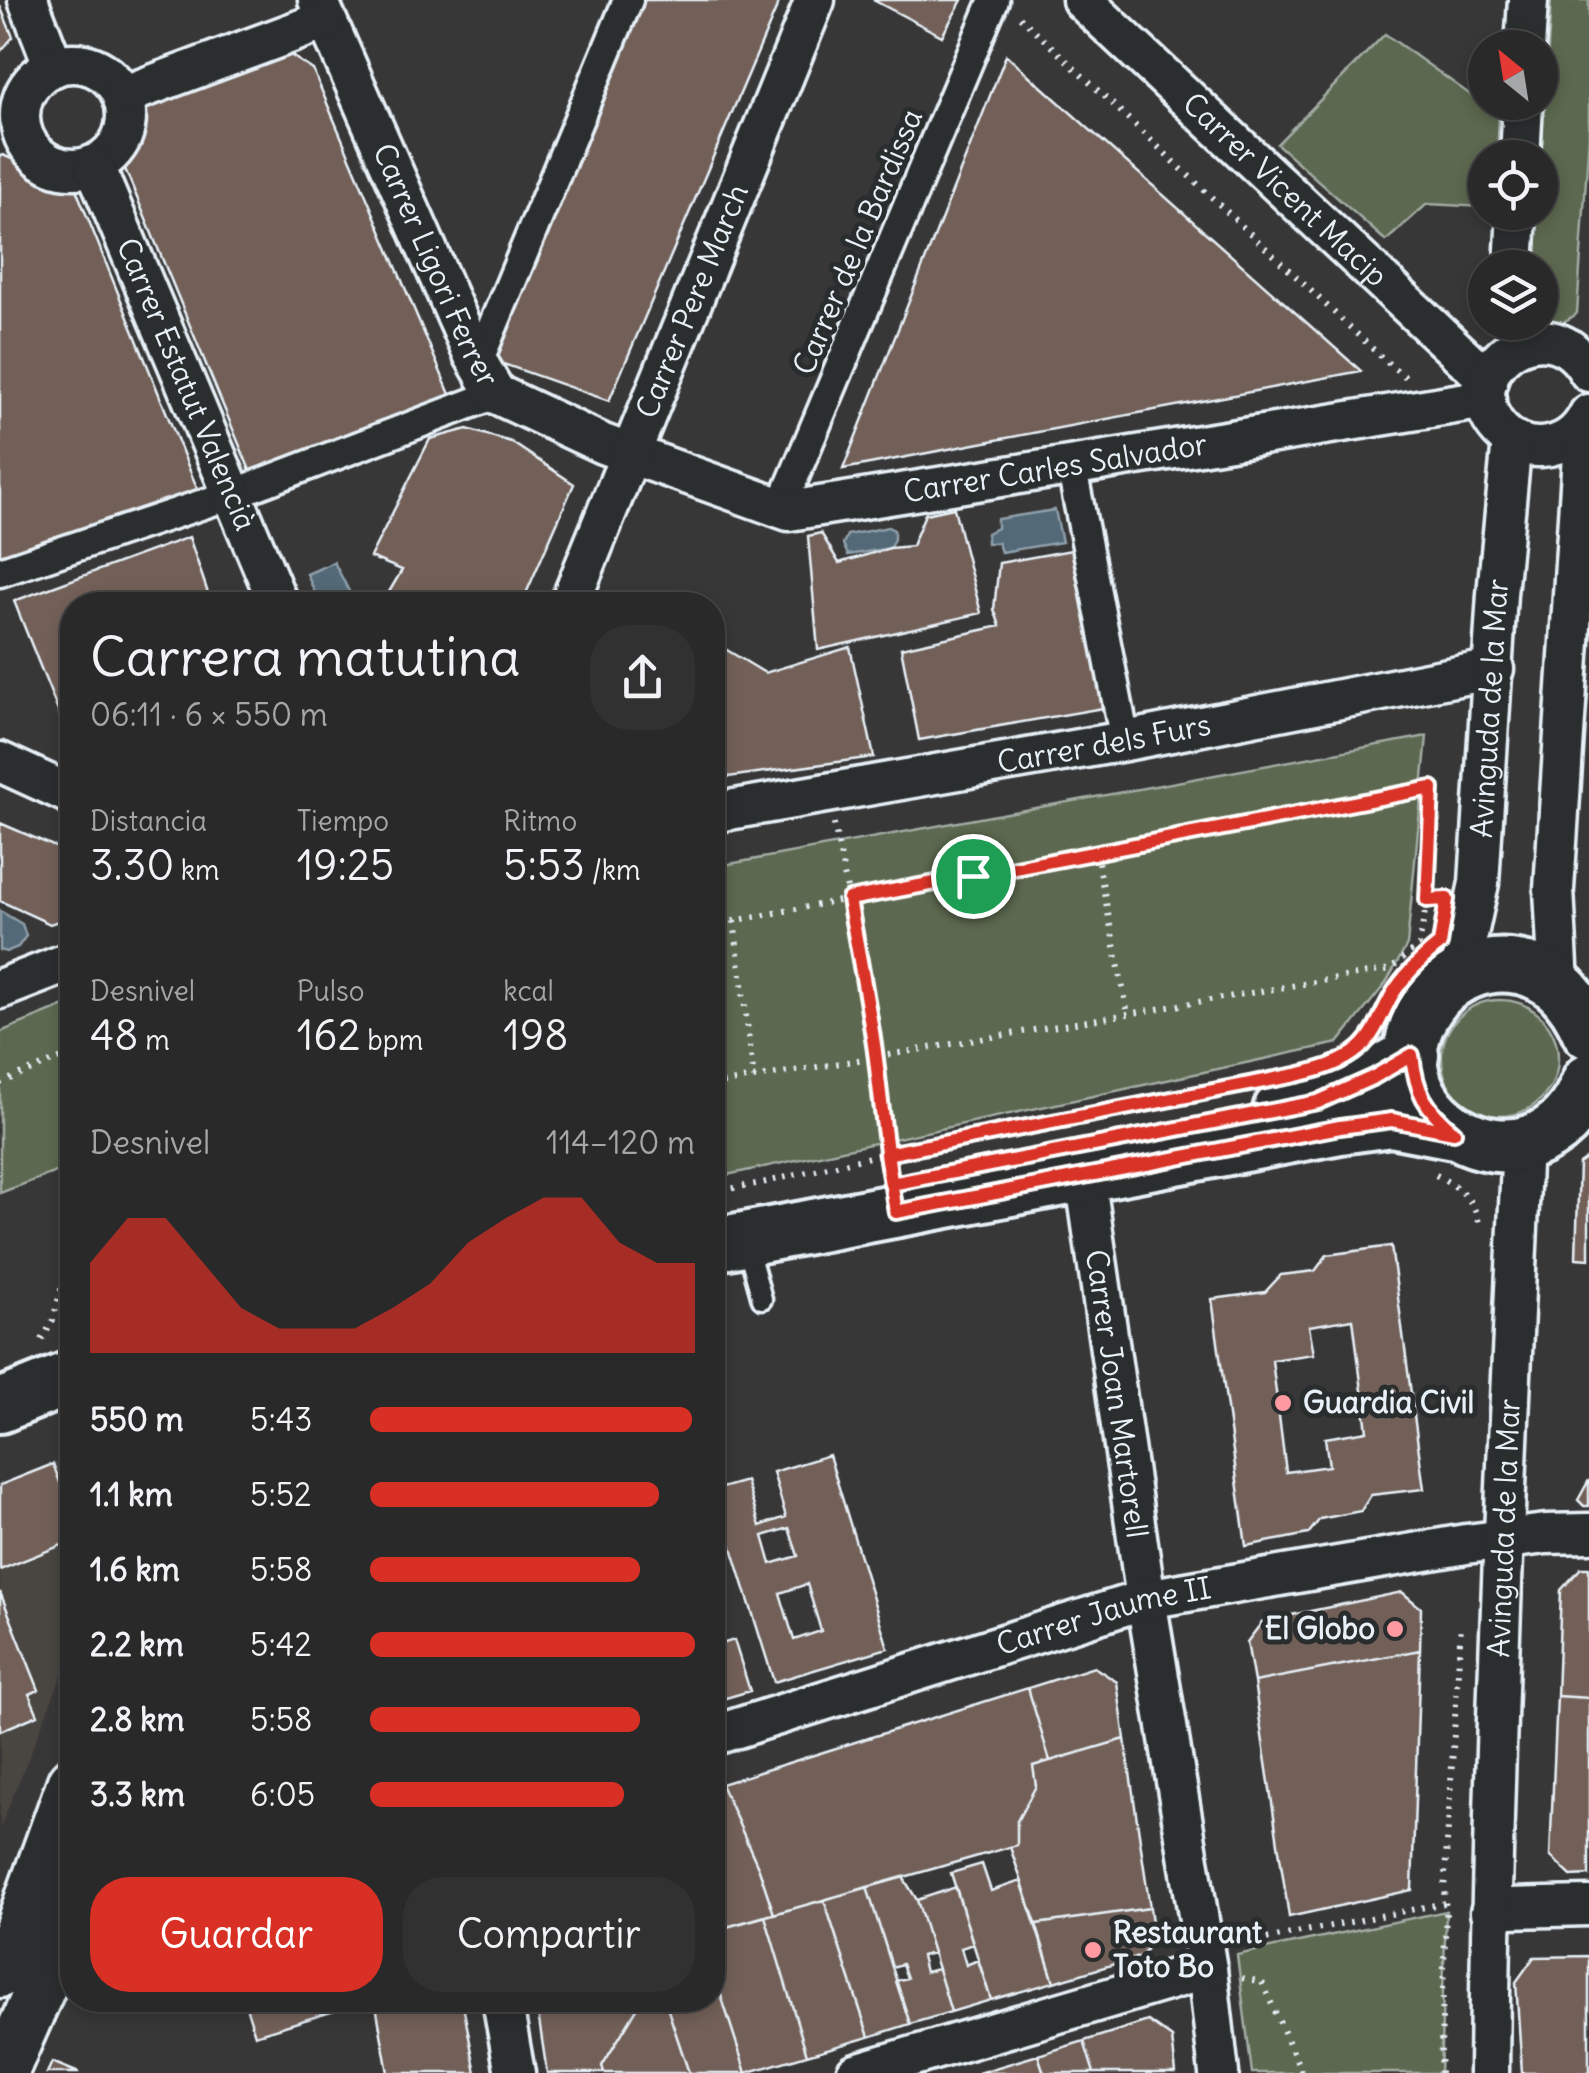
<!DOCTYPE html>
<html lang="es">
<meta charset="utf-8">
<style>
body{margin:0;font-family:Delius,sans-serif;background:#323131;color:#f1f3f6;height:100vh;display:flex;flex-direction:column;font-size:38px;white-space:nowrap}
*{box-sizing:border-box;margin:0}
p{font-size:32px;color:#a5a6a8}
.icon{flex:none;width:55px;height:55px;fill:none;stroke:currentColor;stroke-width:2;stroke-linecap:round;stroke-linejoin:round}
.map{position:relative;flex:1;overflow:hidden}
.details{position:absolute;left:60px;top:592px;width:665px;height:1420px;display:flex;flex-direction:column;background:#2a2929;border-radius:40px;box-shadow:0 5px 15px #0003,0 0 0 2px #464546}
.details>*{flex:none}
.needle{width:65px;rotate:330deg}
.tools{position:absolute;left:1468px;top:30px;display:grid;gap:20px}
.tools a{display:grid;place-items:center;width:90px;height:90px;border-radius:50%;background:#2a2929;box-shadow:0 5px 15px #0003,0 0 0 2px #464546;font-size:50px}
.pin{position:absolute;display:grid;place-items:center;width:85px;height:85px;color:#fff;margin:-42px;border:5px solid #fff;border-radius:50%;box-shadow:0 2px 10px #0007}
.round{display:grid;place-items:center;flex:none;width:105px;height:105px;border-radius:40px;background:#323131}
.head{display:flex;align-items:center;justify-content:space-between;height:170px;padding:0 30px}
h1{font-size:55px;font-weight:600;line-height:75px}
.figures{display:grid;grid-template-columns:repeat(3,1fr);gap:15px;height:170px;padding:10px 30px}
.figures div{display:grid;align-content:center}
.figures b{font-size:42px;font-weight:600}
.figures small{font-size:28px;font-weight:400}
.figures p{font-size:28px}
.chart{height:280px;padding:20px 30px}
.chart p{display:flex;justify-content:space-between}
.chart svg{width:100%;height:180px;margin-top:10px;fill:#d93025;opacity:.7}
.button{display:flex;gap:20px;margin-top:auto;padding:20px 30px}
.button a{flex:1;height:115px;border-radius:40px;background:#d93025;color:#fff;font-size:40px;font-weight:600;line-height:115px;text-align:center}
.button a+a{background:#323131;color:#f1f3f6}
ul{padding:0 30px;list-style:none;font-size:32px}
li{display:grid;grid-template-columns:160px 120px 1fr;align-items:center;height:75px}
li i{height:25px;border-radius:12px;background:#d93025}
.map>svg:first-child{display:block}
.built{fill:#494441}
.green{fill:#5c6850;stroke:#a2aca4;stroke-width:2.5}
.water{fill:#536977;stroke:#8f9fab;stroke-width:2.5}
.building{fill:#726159;stroke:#e8f1f8;stroke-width:2.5;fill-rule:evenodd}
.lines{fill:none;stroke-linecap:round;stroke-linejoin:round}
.service-casing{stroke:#e8f1f8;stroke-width:25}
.pedestrian-casing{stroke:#e8f1f8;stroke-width:35}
.minor-casing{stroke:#e8f1f8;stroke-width:45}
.tertiary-casing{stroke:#e8f1f8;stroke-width:55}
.secondary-casing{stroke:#e8f1f8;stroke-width:60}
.path{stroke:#e8f1f8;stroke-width:6;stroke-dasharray:2.5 8;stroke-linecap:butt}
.service{stroke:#2a2d2e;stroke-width:18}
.pedestrian{stroke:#2a2d2e;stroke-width:28}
.minor{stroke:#2a2d2e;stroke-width:38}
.tertiary{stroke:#2a2d2e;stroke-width:48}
.secondary{stroke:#2a2d2e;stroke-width:52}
.route-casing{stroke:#fff;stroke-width:20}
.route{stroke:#d93025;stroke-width:12}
.poi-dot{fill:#ff9aa2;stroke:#2a2d2e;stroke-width:4}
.labels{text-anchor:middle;stroke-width:10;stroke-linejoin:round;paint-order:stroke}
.street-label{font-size:30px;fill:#e8f1f8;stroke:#2a2d2e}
.poi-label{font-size:30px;font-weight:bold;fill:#e8f1f8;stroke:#2a2d2e;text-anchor:start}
</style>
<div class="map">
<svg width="1589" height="2073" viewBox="0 0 1589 2073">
<rect width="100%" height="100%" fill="#383737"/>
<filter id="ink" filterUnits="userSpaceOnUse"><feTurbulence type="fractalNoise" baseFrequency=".01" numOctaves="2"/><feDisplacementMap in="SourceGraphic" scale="20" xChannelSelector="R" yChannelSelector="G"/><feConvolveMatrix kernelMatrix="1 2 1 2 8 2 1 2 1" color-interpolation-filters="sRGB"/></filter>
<g filter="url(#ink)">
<!-- built -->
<path class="built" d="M72,1456V1651L0,1828V1485Z"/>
<!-- green -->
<path class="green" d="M1551,0H1589V135L1577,313L1559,325L1536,323L1540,322V268H1534L1537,213L1540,212V173Z
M1385,34L1499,115L1497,157L1485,158V207L1427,204L1386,241L1277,144Z
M1427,736L1407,945L1386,983L1338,1043L713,1178V867Z
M1442 1058a58 58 0 1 1 116 0a58 58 0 1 1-116 0Z
M72,1003V1173L61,1170L0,1193V1032Z
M1446,1911L1440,2073H1252L1237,1955Z"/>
<!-- water -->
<path class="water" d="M1055,510L1062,542L1001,552L998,543H987V533L997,528V519Z
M888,527L894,530V539L890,548L848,555L843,544L847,535Z
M334,562L356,605H320L307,574Z
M0,911L22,924L26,936L18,947L6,952L0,950Z"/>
<!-- building -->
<path class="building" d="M637,0H780L609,401L489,359Z
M873,0H962L942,36Z
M0,6L13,37L0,52Z
M286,52L313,70L452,399L251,473L123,164L151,99Z
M1006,55L1361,371L843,469Z
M3,155L76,189L203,503L0,561V156Z
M467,429L511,442L574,484L521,605H444L389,592L402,570L370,557L430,439Z
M954,508L981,613L818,650L808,536L821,533L839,563L890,548L912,546L925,514Z
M189,537L212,605H72V740L70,741L14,601Z
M1077,549L1103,708L919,740L901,648L1000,626L994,609L999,563Z
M712,641L765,673L850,647L874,757L721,778L712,771Z
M0,823L72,854L70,917L50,924L0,901Z
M1589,1157V1259L1576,1258L1579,1164Z
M1391,1246L1424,1489L1371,1495L1361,1511L1320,1519L1308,1534L1246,1546L1212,1299L1265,1292L1281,1275L1315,1271L1327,1255ZM1353,1319L1367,1431L1325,1438L1329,1466L1286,1472L1272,1360L1314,1354L1309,1326Z
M829,1455L888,1648L774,1682L714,1490L746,1481L760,1526L786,1517L773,1472ZM789,1528L798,1556L771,1564L763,1536ZM807,1584L821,1631L794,1640L780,1593Z
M53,1464L64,1493L72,1490V1541L0,1570V1485Z
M1589,1480V1506H1584L1578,1500Z
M1581,1568H1589V1698L1557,1696L1561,1590Z
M0,1592L39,1690L29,1694L38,1715L0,1731Z
M1402,1592L1421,1608L1420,1650L1254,1682L1247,1642L1263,1621Z
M734,1640L750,1691L712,1702V1647Z
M1420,1650L1412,1890L1289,1917L1254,1682Z
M1094,1667L1117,1682L1125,1739L1050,1761L1028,1688Z
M1028,1688L1050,1761L1033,1766L1036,1786L1017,1821V1845L774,1914L759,1869L721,1784Z
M1557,1696L1589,1698V1875L1571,1876L1550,1856Z
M1125,1739L1150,1908L1036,1924L1010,1847L1017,1845V1821L1036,1786L1033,1766Z
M721,1784L759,1869L774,1914L712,1931V1786Z
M982,1864L991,1891L1021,1881L1054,1982L991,2000L951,1873Z
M903,1877L917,1900L933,1953L921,1956L925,1972L938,1969L951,2012L910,2024L896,1981L907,1978L902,1964L892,1967L867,1887Z
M867,1887L910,2024L869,2037L824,1900Z
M956,1887L973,1944L961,1948L966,1965L978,1960L991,2000L951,2012L917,1900Z
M824,1900L869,2037L807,2055L765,1916Z
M1150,1908L1154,1937L1142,1956L1054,1982L1036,1924Z
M765,1916L807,2055L746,2073L712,1967V1931Z
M1589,1956V2073H1522L1516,1982L1534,1957Z
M712,1967L746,2073H689L668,2010V2000H712Z
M244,2000H371L255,2035Z
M375,2000H462L476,2073H388Z
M536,2000H642L602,2066L604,2072L601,2073H547Z
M642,2000H668V2010L689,2073H601L604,2072L602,2066Z
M1148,2021L1172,2038L1176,2073H1094L1084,2041Z
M1084,2041L1094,2073H1044L1038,2055Z
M1038,2055L1044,2073H978Z
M52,2062L79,2073H47Z"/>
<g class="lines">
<defs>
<path id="service" d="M747,1245L762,1299"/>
<path id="pedestrian" d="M478,362L628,0
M1071,464L1125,741
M781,508L994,0
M0,572L233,494L496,394"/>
<g id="minor">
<path d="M28,0L54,67"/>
<path id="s1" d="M318,0L473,354L496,394L603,444L789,511L1486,399"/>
<path id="s2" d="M1082,0L1488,380"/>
<path d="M1525,48L1528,0"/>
<circle cx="73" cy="116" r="53"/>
<path d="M122,96L326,20"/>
<path d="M1520,158L1523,102"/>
<path id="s3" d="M94,165L279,605"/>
<path d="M1514,268L1517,212"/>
<path d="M1589,372C1546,296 1448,373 1500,430C1510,441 1526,448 1541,447C1563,446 1580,433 1589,414"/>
<path id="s4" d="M569,605L815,0"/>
<path d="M0,762L72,795"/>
<path id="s5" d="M712,813L1125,741L1494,669"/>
<path id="s6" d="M1459,976L1479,883L1497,594L1512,440"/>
<path d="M1559,985L1554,889L1584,424"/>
<path d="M0,989L72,961"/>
<path id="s7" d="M1085,1176L1146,1599L1207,1969L1219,2073"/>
<path id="s8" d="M712,1736L1146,1599L1466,1544L1546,1534L1589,1533"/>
<path d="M1490,1912L1508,1908L1589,1906"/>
<path d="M502,2000L515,2073"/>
<path d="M856,2073L1207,1969"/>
<path id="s9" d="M1489,2073C1492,1763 1507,1453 1522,1144"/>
</g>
<path id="tertiary" d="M0,1973L18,1932L72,1782
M3,2073L55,1955L72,1905"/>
<path id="secondary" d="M1589,1032C1574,997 1551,970 1511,966C1484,963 1453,975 1435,996C1343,1109 1538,1220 1589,1080
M1280,1110L1317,1102L1374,1077L1412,1055
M712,1245L1340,1127L1391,1120L1454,1132
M0,1406L72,1377"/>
</defs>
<!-- service casing -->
<use href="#service" class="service-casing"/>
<!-- pedestrian casing -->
<use href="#pedestrian" class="pedestrian-casing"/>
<!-- minor casing -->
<use href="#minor" class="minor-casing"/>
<!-- tertiary casing -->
<use href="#tertiary" class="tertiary-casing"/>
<!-- secondary casing -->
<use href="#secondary" class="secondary-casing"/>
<!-- path -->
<path class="path" d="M1020,17L1390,365L1406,377
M834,824L849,899L876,1057L889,1172
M1096,852L1128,1014
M734,921L754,1078
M712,925L1432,788L1427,900
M0,1083L72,1054
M712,1085L1391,969L1419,945L1427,900L1441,899
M1436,1175C1462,1189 1474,1199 1480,1227
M712,1192L762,1183L886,1153L1245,1085
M42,1340L53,1320L72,1247
M1236,1945L1445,1903
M1242,1978L1262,1982L1302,2073
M1440,2073L1446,1911L1444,1890L1461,1624"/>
<!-- service -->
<use href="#service" class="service"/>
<!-- pedestrian -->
<use href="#pedestrian" class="pedestrian"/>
<!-- minor -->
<use href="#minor" class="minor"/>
<!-- tertiary -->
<use href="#tertiary" class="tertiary"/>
<!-- secondary -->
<use href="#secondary" class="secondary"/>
</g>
</g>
<g class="lines" filter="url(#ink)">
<defs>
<path id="route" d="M973,876L849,899C858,952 869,1005 876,1059C882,1110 887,1161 896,1212L1340,1127L1392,1120L1454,1132C1425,1108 1416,1092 1412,1055L1374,1077L1318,1102L891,1184L886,1154L1296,1075C1318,1070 1342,1064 1360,1048C1375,1035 1382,1012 1392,995C1405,974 1421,959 1440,944L1447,899L1427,900L1432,788L973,876"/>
</defs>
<!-- route casing -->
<use href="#route" class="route-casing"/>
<!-- route -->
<use href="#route" class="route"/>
</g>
<!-- markers -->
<g class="poi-dot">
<circle cx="1283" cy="1403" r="10"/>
<circle cx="1395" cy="1629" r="10"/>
<circle cx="1093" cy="1950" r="10"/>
</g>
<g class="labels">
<!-- street labels -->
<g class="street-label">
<text dy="10" stroke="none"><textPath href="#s2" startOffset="278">Carrer Vicent Macip</textPath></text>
<text transform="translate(858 242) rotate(-67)" y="10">Carrer de la Bardissa</text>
<text dy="10" stroke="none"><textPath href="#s1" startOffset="290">Carrer Ligori Ferrer</textPath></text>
<text dy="10" stroke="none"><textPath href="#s4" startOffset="328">Carrer Pere March</textPath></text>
<text dy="10" stroke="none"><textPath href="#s3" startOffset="238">Carrer Estatut Valencià</textPath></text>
<text dy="10" stroke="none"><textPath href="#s1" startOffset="1018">Carrer Carles Salvador</textPath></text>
<text dy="10" stroke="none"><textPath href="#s6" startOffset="270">Avinguda de la Mar</textPath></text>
<text dy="10" stroke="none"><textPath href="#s5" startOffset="398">Carrer dels Furs</textPath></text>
<text dy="10" stroke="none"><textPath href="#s7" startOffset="220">Carrer Joan Martorell</textPath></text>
<text dy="10" stroke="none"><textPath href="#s9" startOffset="545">Avinguda de la Mar</textPath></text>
<text dy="10" stroke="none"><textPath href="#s8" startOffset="410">Carrer Jaume II</textPath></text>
</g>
<!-- poi labels -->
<g class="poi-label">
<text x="1303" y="1413">Guardia Civil</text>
<text x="1375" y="1639" text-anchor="end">El Globo</text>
<text x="1113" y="1943">Restaurant<tspan x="1113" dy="34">Toto Bo</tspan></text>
</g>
</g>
</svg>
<div class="tools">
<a><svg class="needle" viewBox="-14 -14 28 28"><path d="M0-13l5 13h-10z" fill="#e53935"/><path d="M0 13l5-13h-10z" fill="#a5a6a8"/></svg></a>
<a><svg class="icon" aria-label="locate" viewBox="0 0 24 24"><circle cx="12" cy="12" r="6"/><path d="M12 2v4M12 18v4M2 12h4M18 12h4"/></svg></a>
<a><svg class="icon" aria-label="layers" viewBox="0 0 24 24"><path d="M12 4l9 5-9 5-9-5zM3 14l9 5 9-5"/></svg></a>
</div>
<div class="pin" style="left:973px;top:876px;background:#1e9e55"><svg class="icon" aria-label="arrive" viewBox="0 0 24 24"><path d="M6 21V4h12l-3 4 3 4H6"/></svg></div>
<section class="details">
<div class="head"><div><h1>Carrera matutina</h1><p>06:11 · 6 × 550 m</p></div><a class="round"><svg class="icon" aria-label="share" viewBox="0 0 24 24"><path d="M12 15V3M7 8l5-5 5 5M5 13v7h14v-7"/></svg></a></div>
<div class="figures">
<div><p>Distancia</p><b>3.30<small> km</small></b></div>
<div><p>Tiempo</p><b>19:25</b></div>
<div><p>Ritmo</p><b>5:53<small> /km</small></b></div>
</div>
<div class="figures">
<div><p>Desnivel</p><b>48<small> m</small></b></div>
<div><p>Pulso</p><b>162<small> bpm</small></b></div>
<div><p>kcal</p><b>198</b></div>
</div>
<div class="chart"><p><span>Desnivel</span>114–120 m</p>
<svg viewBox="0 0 160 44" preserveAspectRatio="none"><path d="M0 44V22L10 11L20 11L30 22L40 33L50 38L60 38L70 38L80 33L90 27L100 17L110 11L120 6L130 6L140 17L150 22L160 22V44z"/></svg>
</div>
<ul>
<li><b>550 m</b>5:43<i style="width:99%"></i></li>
<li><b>1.1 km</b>5:52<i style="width:89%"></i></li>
<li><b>1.6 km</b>5:58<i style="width:83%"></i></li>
<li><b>2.2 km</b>5:42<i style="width:100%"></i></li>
<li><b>2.8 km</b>5:58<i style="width:83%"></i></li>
<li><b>3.3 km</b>6:05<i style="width:78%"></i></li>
</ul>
<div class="button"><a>Guardar</a><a>Compartir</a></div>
</section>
</div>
